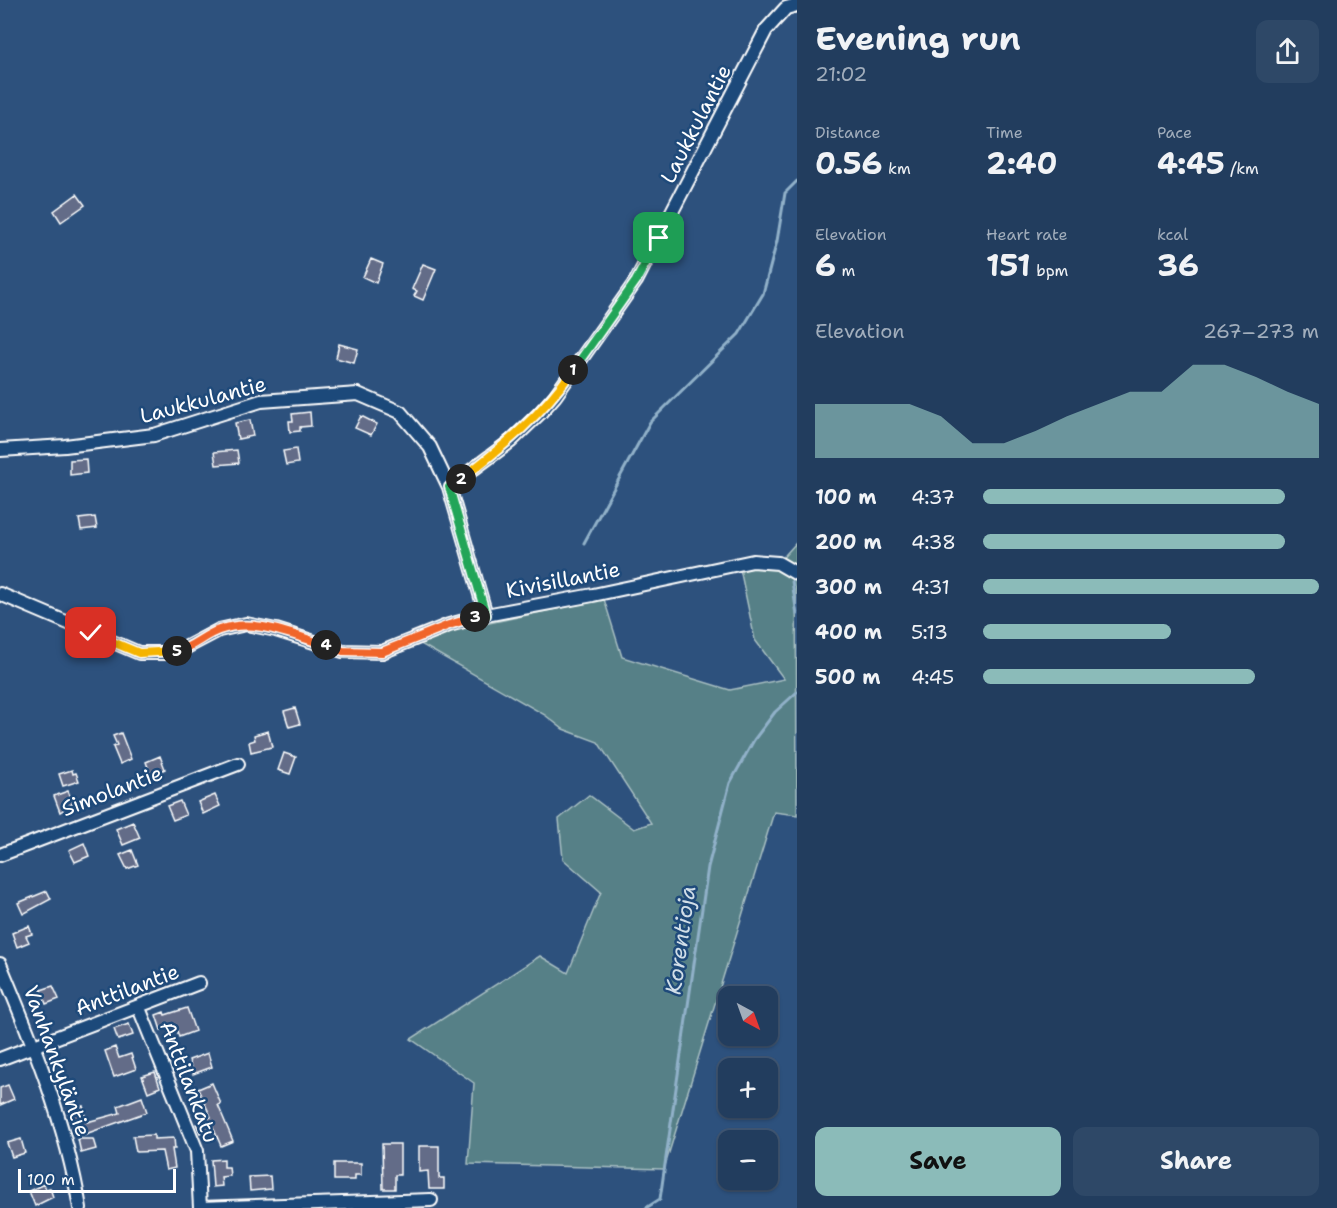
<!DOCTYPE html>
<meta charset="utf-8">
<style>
body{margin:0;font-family:"Shantell Sans",sans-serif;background:#2e4867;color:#f1f3f6;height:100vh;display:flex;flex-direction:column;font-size:22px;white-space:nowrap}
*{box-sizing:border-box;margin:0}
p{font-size:20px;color:#a2aebc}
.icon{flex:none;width:33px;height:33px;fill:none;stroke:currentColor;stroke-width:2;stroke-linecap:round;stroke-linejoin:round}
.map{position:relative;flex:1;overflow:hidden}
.side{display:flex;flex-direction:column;background:#223d5e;width:540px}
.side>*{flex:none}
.needle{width:39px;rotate:139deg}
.tools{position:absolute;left:718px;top:986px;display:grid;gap:12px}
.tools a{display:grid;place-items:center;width:60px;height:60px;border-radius:12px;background:#223d5e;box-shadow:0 2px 4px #0004,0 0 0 2px #3f5673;font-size:30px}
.scale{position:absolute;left:18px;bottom:15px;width:158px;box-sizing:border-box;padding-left:6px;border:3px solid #fff;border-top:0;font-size:16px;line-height:21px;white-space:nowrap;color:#fff;-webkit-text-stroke:4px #1f4a7a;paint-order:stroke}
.pin{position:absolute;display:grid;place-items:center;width:51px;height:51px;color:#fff;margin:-26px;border-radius:12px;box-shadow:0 3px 9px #0006}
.km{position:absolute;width:30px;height:30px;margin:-15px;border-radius:50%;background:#222;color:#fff;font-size:16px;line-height:30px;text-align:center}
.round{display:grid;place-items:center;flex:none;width:63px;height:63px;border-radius:12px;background:#2e4867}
.head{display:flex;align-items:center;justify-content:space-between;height:102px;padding:0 18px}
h1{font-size:33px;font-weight:700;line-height:45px}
.stats{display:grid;grid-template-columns:repeat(3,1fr);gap:9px;height:102px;padding:6px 18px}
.stats div{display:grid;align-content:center}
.stats b{font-size:30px;font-weight:700}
.stats small{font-size:16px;font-weight:400}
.stats p{font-size:16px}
.chart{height:168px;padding:12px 18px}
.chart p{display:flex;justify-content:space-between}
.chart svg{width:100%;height:108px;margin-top:6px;fill:#8bbbb9;opacity:.7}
.action{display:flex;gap:12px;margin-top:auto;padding:12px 18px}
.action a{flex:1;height:69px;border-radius:12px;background:#8bbbb9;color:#111;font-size:24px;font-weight:700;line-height:69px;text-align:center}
.action a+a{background:#2e4867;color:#f1f3f6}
ul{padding:0 18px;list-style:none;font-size:20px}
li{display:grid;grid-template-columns:96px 72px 1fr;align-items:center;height:45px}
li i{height:15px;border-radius:8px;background:#8bbbb9}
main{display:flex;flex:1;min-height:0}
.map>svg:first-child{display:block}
.green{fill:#568087;stroke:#aac0c3;stroke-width:1.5}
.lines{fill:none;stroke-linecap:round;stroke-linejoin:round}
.stream{stroke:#91b1c9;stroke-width:3}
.building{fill:#646c88;stroke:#fff;stroke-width:1.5}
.minor-casing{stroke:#fff;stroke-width:16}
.minor{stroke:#1f4a7a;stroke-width:12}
.split-1-casing{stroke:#fff;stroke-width:12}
.split-2-casing{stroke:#fff;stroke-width:12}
.split-3-casing{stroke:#fff;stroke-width:12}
.split-4-casing{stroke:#fff;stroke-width:12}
.split-5-casing{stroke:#fff;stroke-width:12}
.split-6-casing{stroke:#fff;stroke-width:12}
.split-1{stroke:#22a559;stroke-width:8}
.split-2{stroke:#f5b400;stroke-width:8}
.split-3{stroke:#22a559;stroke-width:8}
.split-4{stroke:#f0652b;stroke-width:8}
.split-5{stroke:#f0652b;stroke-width:8}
.split-6{stroke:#f5b400;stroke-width:8}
.labels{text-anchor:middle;stroke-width:5;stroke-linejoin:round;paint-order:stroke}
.street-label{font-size:21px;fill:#fff;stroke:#1f4a7a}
.water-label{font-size:22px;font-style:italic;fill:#d1dee8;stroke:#1f4a7a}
</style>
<main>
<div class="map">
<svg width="797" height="1208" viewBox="0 0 797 1208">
<rect width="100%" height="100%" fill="#2d517d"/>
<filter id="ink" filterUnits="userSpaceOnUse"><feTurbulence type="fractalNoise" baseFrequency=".0167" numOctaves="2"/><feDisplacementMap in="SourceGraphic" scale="12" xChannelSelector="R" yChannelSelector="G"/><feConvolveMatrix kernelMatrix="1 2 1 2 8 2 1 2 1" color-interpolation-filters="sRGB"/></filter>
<g filter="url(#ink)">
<!-- green -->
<path class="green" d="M796,543L797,815L774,812L664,1169L468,1164L474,1083L411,1039L540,956L568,973L601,892L563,859L559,819L589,795L634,829L651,823L598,742L563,729L545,715L412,639L604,599L622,657L730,690L784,679L755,640L739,564L778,563Z"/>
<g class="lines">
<!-- stream -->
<path class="stream" d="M584,543L650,422L739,334L763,294L777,241L785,193L797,181
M796,577L792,581L797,615
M646,1208L660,1199L708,867L730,783L754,740L775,712L797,692"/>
</g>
<!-- building -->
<path class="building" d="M77,194L85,205L61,222L54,211Z
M371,259L383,264L376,283L363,277Z
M423,264L436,269L423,300L414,296L417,291L412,289Z
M339,344L358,349L354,363L336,358Z
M310,412L311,426L300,427V431L290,432L289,421H293L292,414Z
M361,416L377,424L371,435L355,428Z
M250,420L253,436L238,439L235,423Z
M296,449L298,463L286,465L283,451Z
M237,450L239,463L216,465L214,452Z
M86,459L87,473L70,475V460Z
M95,517L97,528L81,530L79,519Z
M295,708L300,724L289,727L284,711Z
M268,731L272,747L251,752L249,742L255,740L254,735Z
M121,733L131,759L120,764L113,747L117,745L113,736Z
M284,753L296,757L290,774L278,770Z
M160,756L165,769L151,775L146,762Z
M72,770L73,774L76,773L79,781L63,786L59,774Z
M68,791L73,803L60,812L54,796Z
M215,795L220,806L203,814L198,802Z
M180,801L186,815L173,820L167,806Z
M133,822L140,838L123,845L116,829Z
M84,843L89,856L75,862L69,850Z
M132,850L138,865L127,869L120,855Z
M47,891L51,899L23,914L18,903Z
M29,926L32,934L26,936L29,942L17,947L12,933Z
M53,986L59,999L46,1004L41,990Z
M187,1008L195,1031L179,1037L175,1025L161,1030L156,1015L164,1012L165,1015Z
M129,1024L133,1035L118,1040L114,1029Z
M115,1047L119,1058L131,1054L136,1069L114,1077L105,1051Z
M208,1053L212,1067L193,1074L189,1060Z
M155,1072L160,1087L148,1092L142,1076Z
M212,1083L221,1104L218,1105L233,1141L221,1146L213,1127L200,1133L196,1124L211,1117L198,1089Z
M8,1085L14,1099L0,1105V1088Z
M142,1097L147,1112L77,1137L68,1110L83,1106L87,1122L120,1113L118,1106Z
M154,1135V1139L174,1138L175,1149H172L175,1168L166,1170L162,1151L136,1152L133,1136Z
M21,1139L25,1153L12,1157L7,1143Z
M78,1139H93L96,1149L81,1153Z
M382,1144H400V1175H395V1189H383Z
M419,1146H439V1178H444V1189H429L428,1171L419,1172Z
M224,1159V1167H229L230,1176L221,1177L222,1186L213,1187L211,1160Z
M334,1163H361V1175H355V1180H334Z
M270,1176L271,1189L250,1191L249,1177Z
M44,1184L46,1189L50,1188L53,1197L35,1206L29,1191Z"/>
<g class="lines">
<defs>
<path id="minor" d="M0,450L65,446L154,435L261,401L358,394L400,412L430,447L449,487L511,441L540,413L555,396L636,281L766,30L786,8L797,5
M449,487L486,615
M0,594L139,653H165L183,649L219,630L246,624L276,630L343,651L382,652L449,625L486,615L593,595L753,561L778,563L797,574
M0,855L238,764
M0,964C33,1043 66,1123 80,1208
M139,1008L197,1151L200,1208
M0,1059L199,983
M200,1208L431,1200"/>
</defs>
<!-- minor casing -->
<use href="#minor" class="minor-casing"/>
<!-- minor -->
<use href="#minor" class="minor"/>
</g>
</g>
<g class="lines" filter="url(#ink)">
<defs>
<path id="split-1" d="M573,370L636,281L659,238"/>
<path id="split-2" d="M461,479C504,446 542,415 573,370"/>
<path id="split-3" d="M461,479L449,487L486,615L475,617"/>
<path id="split-4" d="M326,645L343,651L382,652L449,625L475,617"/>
<path id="split-5" d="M177,651C192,648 204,635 219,630C254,617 292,635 326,645"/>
<path id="split-6" d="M91,633L139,653L177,651"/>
</defs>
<!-- split-1 casing -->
<use href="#split-1" class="split-1-casing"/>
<!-- split-2 casing -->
<use href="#split-2" class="split-2-casing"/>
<!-- split-3 casing -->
<use href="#split-3" class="split-3-casing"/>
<!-- split-4 casing -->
<use href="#split-4" class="split-4-casing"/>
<!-- split-5 casing -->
<use href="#split-5" class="split-5-casing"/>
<!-- split-6 casing -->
<use href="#split-6" class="split-6-casing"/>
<!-- split-1 -->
<use href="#split-1" class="split-1"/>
<!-- split-2 -->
<use href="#split-2" class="split-2"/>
<!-- split-3 -->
<use href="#split-3" class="split-3"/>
<!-- split-4 -->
<use href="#split-4" class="split-4"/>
<!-- split-5 -->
<use href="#split-5" class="split-5"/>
<!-- split-6 -->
<use href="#split-6" class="split-6"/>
</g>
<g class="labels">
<!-- street labels -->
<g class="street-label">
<text transform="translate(696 124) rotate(-63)" y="7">Laukkulantie</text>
<text transform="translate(203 400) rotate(-15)" y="7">Laukkulantie</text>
<text transform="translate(563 580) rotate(-11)" y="7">Kivisillantie</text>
<text transform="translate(112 791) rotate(-21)" y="7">Simolantie</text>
<text transform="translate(127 990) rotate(-21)" y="7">Anttilantie</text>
<text transform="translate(57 1061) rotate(70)" y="7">Vanhankyläntie</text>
<text transform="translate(189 1082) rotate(69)" y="7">Anttilankatu</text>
</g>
<!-- water labels -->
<g class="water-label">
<text transform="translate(680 940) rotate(-82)" y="8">Korentioja</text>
</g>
</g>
</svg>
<div class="tools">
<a><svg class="needle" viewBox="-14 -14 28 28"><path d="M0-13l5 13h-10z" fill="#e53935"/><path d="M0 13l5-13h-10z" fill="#a2aebc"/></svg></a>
<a>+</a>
<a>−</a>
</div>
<div class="scale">100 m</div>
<div class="pin" style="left:659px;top:238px;background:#1e9e55"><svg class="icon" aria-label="arrive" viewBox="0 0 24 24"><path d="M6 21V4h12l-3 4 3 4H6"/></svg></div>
<div class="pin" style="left:91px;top:633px;background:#d93025"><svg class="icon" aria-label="check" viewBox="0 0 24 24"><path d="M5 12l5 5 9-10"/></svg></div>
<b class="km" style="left:573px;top:370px">1</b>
<b class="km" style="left:461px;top:479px">2</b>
<b class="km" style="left:475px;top:617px">3</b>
<b class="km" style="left:326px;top:645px">4</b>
<b class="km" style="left:177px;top:651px">5</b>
</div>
<section class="side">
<div class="head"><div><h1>Evening run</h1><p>21:02</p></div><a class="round"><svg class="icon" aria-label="share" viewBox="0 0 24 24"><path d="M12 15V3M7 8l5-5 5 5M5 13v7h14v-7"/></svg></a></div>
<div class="stats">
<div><p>Distance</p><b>0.56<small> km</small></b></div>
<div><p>Time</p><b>2:40</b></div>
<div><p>Pace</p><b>4:45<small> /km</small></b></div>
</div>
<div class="stats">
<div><p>Elevation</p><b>6<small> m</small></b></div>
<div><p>Heart rate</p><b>151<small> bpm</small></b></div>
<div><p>kcal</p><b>36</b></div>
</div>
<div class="chart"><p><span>Elevation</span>267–273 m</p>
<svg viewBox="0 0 160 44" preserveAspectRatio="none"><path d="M0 44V22L10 22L20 22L30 22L40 27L50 38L60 38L70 33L80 27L90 22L100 17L110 17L120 6L130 6L140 11L150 17L160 22V44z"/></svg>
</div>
<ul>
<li><b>100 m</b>4:37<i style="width:90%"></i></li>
<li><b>200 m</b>4:38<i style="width:90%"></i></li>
<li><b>300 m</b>4:31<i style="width:100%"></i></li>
<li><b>400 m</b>5:13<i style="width:56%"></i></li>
<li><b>500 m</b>4:45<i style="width:81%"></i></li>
</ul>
<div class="action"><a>Save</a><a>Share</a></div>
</section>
</main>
